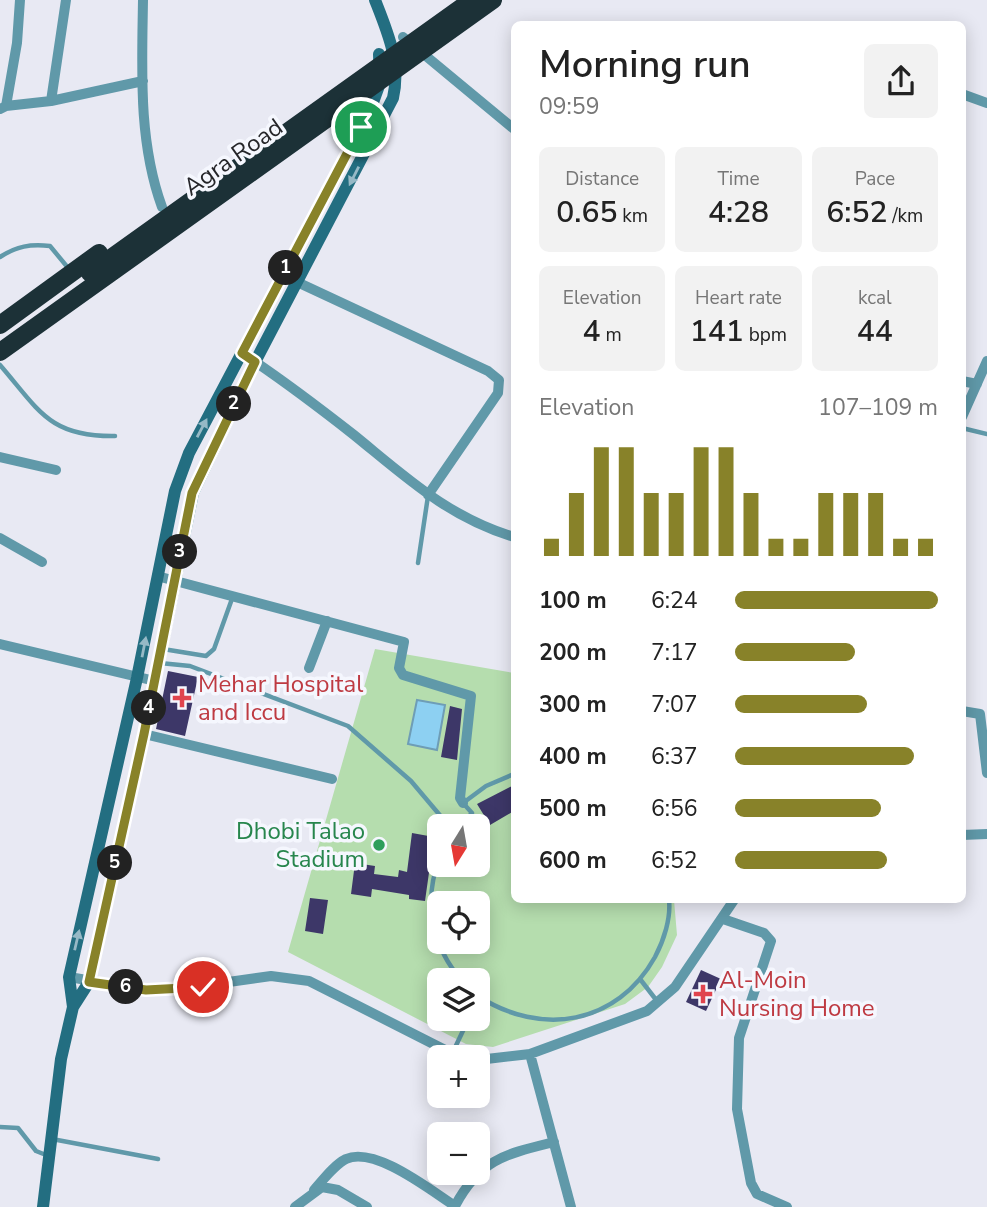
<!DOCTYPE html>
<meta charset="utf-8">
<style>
body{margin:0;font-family:"Nunito Sans",sans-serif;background:#f2f2f2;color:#222;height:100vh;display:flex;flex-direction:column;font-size:26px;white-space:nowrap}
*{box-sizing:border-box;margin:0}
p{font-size:23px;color:#767676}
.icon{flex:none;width:38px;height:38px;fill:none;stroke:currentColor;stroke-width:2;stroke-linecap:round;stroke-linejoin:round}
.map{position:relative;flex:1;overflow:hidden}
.sheet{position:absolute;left:511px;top:21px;width:455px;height:882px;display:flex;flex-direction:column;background:#fff;border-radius:10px;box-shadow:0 4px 18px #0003}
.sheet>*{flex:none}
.needle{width:46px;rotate:191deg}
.buttons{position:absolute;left:427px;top:814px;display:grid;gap:14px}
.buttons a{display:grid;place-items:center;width:63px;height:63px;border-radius:10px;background:#fff;box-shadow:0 4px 18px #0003;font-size:35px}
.pin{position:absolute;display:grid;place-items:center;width:60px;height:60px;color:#fff;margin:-30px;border:4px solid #fff;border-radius:50%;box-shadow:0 2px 7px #0007}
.km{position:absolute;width:35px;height:35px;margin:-18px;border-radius:50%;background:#222;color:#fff;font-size:19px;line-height:35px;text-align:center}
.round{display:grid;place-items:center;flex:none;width:74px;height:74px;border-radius:10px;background:#f2f2f2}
.summary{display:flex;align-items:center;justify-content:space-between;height:119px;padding:0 28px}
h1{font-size:38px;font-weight:600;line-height:52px}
.figures{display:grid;grid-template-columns:repeat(3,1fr);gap:10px;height:119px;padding:7px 28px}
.figures div{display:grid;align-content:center;border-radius:10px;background:#f2f2f2;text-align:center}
.figures b{font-size:30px;font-weight:600}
.figures small{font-size:19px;font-weight:400}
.figures p{font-size:19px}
.chart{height:196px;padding:14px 28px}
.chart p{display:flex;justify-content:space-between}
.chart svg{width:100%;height:126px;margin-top:7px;stroke:#888229;stroke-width:6}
ul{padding:0 28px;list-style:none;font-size:23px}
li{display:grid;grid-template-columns:112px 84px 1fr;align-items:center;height:52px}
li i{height:18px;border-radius:9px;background:#888229}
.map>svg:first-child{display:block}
.green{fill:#b5ddae;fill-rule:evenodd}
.water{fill:#8dd0f2;stroke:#6e9db6;stroke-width:2}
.building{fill:#3d3768}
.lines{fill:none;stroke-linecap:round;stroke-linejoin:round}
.lane{stroke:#6099a9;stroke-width:4.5}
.street{stroke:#6099a9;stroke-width:10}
.secondary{stroke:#236e81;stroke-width:12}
.highway{stroke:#1c3137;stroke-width:18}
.oneway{fill:#96b9c6}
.route-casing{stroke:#fff;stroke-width:14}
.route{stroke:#888229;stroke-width:9}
.health-dot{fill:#e0444e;stroke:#f5f7fe;stroke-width:2.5}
.leisure-dot{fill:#2e9e5b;stroke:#f5f7fe;stroke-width:2.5}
.labels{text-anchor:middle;stroke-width:7;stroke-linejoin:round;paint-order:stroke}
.street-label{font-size:24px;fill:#26262a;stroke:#f5f7fe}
.health-label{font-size:24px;fill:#be3a42;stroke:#f5f7fe;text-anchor:start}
.leisure-label{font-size:24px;fill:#27864d;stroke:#f5f7fe;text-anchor:end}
</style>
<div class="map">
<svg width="987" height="1207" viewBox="0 0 987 1207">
<rect width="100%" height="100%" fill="#e8e9f3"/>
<!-- green -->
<path class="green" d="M375,649L514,673V900H674L677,935L662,967L648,987L625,1004L493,1047L466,1044L288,952ZM439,826H478V864H439ZM439,903H478V942H439ZM439,980H478V1018H439Z"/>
<!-- water -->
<path class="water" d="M417,700L445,705L437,750L408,744Z"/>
<!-- building -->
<path class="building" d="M168,671L198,677L185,736L156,729Z
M450,706L462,709L457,760L441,757Z
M514,785V811L490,825L477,804Z
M412,833L434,837L425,901L409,899V895L372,889L371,897L351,894L355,863L375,866L374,874L398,877L399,870L407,872Z
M310,898L328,900L323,934L305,931Z
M701,970L721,979L706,1011L686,1002Z"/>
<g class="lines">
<!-- lane -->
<path class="lane" d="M0,257C17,246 30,244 50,246L69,269
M0,365C39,410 49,437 115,436
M962,428L987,434
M418,563L428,496
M163,649L206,656L214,649L233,596
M160,663L190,666L348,726L411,781L449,826
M460,826L472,813L463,803L486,786L514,774
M439,861C423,899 433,950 462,980
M640,979L657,1001
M478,996C541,1037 617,1025 655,957C664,940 671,918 669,900
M452,1054L469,1018
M0,1127L18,1128L36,1151L46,1155
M52,1139L158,1159"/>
<!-- street -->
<path class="street" d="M143,0C142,69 138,141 162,207
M403,37L514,129
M962,94L987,103
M51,101L66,0
M6,106L51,101L143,81
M0,109L6,106L17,43L20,0
M282,275L488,371L499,380L498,393L428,495
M242,353C280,378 317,406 354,435C407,478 448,517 514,537
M962,381L977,384
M962,417L987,361
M0,457L56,470
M0,538L42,562
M157,576L404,642L399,668L403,675L471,696L460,798L463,803
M0,644L155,681
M309,668L327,621
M962,711L980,714L987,773
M144,734L332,779
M962,835L987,834
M723,919L764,933L771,941L739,1038L737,1109L751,1183L757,1194L787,1207
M69,977L146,990H172L271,976L309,981L459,1057
M530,1054L571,1207
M478,1060L530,1054L647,1011L675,987L734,900
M314,1190C323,1180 334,1165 346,1159C375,1146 430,1190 455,1206C480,1159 506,1154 554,1142
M295,1207L322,1187L338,1190L367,1207"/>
<!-- secondary -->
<path class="secondary" d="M73,1007L89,982L144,734L193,493L255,362L393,98C401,63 388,33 375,0
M43,1207L61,1059L73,1007L69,977L137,678L175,491L189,453L371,108L380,83L379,54"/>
<!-- highway -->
<path class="highway" d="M90,273L472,0
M0,325L99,253
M0,352L493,0"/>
</g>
<!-- one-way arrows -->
<defs><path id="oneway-solid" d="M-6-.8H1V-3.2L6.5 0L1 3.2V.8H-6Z" transform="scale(1.75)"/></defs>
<g class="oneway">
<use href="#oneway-solid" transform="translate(354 176) rotate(117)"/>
<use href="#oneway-solid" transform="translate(202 428) rotate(-62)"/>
<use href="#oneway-solid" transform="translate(144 647) rotate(-79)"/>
<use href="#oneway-solid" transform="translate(77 940) rotate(-77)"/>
</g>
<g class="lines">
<defs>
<path id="route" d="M203,987L146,990L89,982L144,734L192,493L255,362L242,353L361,127"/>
</defs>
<!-- route casing -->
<use href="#route" class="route-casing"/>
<!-- route -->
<use href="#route" class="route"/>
</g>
<!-- markers -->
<g class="health-dot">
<path d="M178.5 687.5h7v7h7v7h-7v7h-7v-7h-7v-7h7z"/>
<path d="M699.5 983.5h7v7h7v7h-7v7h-7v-7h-7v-7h7z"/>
</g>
<circle class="leisure-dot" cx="379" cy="845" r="7"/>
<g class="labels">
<!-- street labels -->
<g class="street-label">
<text transform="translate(233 157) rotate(-35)" y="8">Agra Road</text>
</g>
<!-- health labels -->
<g class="health-label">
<text x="198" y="692">Mehar Hospital<tspan x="198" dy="28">and Iccu</tspan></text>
<text x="719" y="988">Al-Moin<tspan x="719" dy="28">Nursing Home</tspan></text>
</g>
<!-- leisure labels -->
<g class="leisure-label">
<text x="365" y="839">Dhobi Talao<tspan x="365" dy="28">Stadium</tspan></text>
</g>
</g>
</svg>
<div class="buttons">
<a><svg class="needle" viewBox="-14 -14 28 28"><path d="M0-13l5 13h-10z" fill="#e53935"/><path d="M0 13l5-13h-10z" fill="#767676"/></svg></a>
<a><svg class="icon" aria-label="locate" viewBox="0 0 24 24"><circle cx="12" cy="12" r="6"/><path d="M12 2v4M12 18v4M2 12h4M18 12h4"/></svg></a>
<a><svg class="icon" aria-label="layers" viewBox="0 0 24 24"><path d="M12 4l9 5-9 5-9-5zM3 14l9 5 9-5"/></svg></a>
<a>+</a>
<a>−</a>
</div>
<div class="pin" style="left:361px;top:127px;background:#1e9e55"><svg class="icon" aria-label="arrive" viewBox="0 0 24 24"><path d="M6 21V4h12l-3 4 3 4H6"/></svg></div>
<div class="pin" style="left:203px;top:987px;background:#d93025"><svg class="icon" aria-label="check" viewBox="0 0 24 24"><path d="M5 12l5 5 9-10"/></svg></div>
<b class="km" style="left:286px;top:268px">1</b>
<b class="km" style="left:234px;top:404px">2</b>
<b class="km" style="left:180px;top:552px">3</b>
<b class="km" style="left:149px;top:708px">4</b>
<b class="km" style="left:115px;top:863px">5</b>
<b class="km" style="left:126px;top:987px">6</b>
<section class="sheet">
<div class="summary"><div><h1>Morning run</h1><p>09:59</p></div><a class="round"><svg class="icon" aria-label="share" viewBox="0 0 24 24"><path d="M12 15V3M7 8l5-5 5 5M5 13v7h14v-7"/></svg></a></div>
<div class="figures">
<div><p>Distance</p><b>0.65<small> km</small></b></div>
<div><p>Time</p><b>4:28</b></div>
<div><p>Pace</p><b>6:52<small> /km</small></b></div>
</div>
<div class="figures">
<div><p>Elevation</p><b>4<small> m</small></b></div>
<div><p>Heart rate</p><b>141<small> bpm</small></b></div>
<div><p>kcal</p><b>44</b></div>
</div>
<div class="chart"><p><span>Elevation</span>107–109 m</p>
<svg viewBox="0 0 160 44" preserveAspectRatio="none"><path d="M5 44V38M15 44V22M25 44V6M35 44V6M45 44V22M55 44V22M65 44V6M75 44V6M85 44V22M95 44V38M105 44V38M115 44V22M125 44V22M135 44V22M145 44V38M155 44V38"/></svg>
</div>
<ul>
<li><b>100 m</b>6:24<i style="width:100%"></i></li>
<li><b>200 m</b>7:17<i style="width:59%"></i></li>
<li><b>300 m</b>7:07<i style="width:65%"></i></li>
<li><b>400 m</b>6:37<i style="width:88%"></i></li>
<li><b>500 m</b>6:56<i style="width:72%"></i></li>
<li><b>600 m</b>6:52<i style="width:75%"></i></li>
</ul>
</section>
</div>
